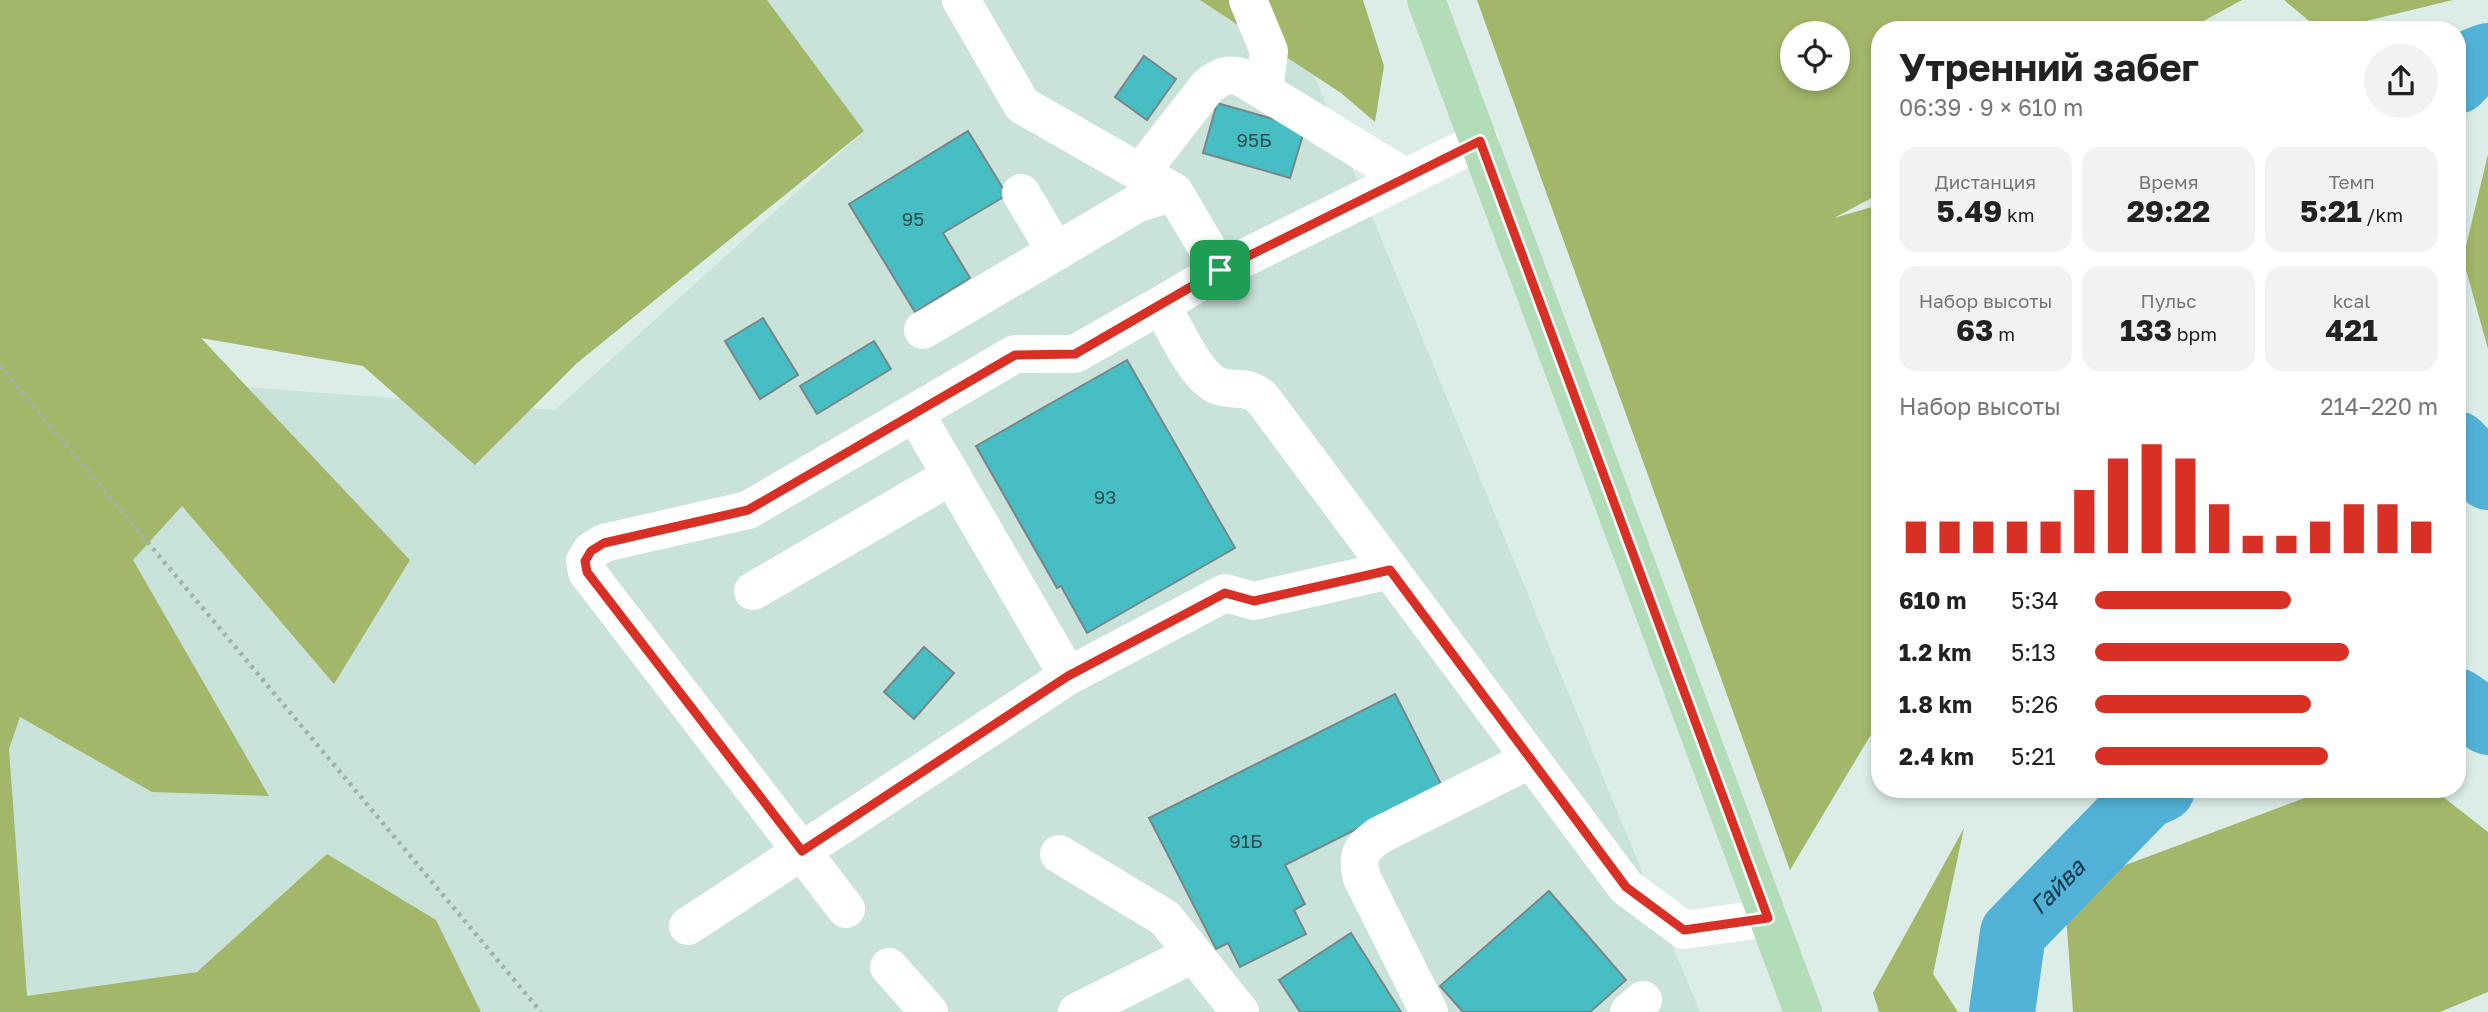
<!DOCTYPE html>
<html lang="ru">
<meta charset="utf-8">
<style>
body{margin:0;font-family:"Golos Text",sans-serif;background:#f2f2f2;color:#222;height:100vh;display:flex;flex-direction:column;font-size:26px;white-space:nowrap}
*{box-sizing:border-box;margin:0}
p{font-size:23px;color:#767676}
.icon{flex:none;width:38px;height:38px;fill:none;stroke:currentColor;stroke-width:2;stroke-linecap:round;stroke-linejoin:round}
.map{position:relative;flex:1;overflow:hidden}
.details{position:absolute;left:1871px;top:21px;width:595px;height:777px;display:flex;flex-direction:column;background:#fff;border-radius:28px;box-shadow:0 4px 10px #0003}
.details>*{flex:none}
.tools{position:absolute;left:1780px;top:21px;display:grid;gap:14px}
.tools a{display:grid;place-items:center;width:70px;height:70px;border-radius:50%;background:#fff;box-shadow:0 4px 10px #0003;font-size:35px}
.pin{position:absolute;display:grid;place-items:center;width:60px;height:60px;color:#fff;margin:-30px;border-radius:14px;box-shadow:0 4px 10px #0006}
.round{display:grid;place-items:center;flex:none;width:74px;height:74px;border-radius:37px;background:#f2f2f2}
.overview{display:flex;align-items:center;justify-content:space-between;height:119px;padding:0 28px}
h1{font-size:38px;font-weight:700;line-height:52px}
.figures{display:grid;grid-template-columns:repeat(3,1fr);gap:10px;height:119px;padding:7px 28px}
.figures div{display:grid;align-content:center;border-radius:18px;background:#f2f2f2;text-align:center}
.figures b{font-size:30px;font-weight:700}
.figures small{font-size:19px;font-weight:400}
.figures p{font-size:19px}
.chart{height:196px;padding:14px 28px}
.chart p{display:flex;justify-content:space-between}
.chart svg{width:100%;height:126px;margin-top:7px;stroke:#d93025;stroke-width:6}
ul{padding:0 28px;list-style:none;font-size:23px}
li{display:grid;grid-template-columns:112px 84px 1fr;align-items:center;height:52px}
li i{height:18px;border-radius:9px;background:#d93025}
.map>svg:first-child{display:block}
.built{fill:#cae3da}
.forest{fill:#a2b76a;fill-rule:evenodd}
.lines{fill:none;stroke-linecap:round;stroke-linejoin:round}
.river{stroke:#52b1d6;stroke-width:66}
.building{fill:#47bdc4;stroke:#778788;stroke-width:2}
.path{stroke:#a3b0ac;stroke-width:4.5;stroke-dasharray:3.5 5;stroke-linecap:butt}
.minor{stroke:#fff;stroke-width:38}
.major{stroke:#b3ddb8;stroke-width:38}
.route-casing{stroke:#fff;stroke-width:14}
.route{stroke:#d93025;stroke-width:9}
.labels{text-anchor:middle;stroke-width:7;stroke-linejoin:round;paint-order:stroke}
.number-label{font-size:19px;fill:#2c4f4f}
.water-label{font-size:24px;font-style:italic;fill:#0d3848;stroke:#dcede7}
</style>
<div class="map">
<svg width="2488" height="1012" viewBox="0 0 2488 1012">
<rect width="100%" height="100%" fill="#dcede7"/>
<!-- built -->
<path class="built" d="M733,0H1283L1700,1012H0V369L555,410L863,132Z"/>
<!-- forest -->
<path class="forest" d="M0,0H767L864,131L577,363L475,465L363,366L201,338L410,560L334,684L182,506L133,560L269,796L152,792L20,717L9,749L27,996L197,972L327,854L436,920L481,1012H0Z
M1200,0H1363L1384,66L1375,122L1341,93Z
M1477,0H2242L2187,30H1880L1879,194L1834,218L1879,205V721L1790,870ZM1792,33H1838V79H1792Z
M2284,0H2453L2329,30H2320Z
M2488,154V349L2463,259Z
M2329,789H2433L2488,832V992L2440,1012H2073L2064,888Z
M1964,828L1933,974L1958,1012H1879L1873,993Z"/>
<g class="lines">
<!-- river -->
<g class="river">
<path d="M2457,81L2477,60L2488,56"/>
<path d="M2457,444L2488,477"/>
<path d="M2457,701L2488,722"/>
<path id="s1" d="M2002,1012L2013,933L2146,796L2162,789"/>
</g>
</g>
<!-- building -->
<path class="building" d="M1144,56L1176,79L1147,120L1115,97Z
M1217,103L1305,128L1290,178L1203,153Z
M968,131L1007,195L943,233L970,278L915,312L849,204Z
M763,318L798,375L760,399L725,341Z
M874,341L891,369L817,414L800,386Z
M1127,360L1235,548L1087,633L1061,586L1057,588L976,446Z
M924,647L954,673L914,719L884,692Z
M1395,694L1442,786L1285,865L1305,904L1294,910L1306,934L1240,967L1228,943L1216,949L1149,818Z
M1549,891L1626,980L1590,1012H1463L1440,986Z
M1351,933L1401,1012H1300L1279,980Z"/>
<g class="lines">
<!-- path -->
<path class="path" d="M0,366L541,1012"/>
<!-- minor -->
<path class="minor" d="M961,0L1022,105L1174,192L1220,270L1480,141
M1248,0L1269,51L1264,91
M1140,173L1208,86C1220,77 1226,73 1241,77L1406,178
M1021,193L1056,252
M1220,270L1161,305C1174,326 1194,374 1216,385C1234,393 1245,383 1262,398L1626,887L1684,930L1768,918
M923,330L1138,203L1174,192
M915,413L1068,676
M753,591L951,476
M1059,854L1165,918L1240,1012
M846,909L587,572L585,561L591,551L604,543L748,510L1015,354H1075L1161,305
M688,926L1068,676L1225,593L1254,601L1390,570
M889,967L929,1012
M1077,1012L1193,954
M1429,1012L1362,878C1356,855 1360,850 1378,836L1531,759
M1629,1012L1643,1000"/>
<!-- major -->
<path class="major" d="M1426,0L1803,1012"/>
</g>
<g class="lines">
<defs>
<path id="route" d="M1480,141L1768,918L1684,930L1626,887L1390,570L1254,601L1225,593L1068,676L802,851L587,572L585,561L591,551L604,543L748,510L1015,355L1075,354L1220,270Z"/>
</defs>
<!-- route casing -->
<use href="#route" class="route-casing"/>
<!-- route -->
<use href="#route" class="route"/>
</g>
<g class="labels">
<!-- number labels -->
<g class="number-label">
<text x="1254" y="147">95Б</text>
<text x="913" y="226">95</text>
<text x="1105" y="504">93</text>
<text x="1246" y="848">91Б</text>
</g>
<!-- water labels -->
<g class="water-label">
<text dy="8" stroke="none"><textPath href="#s1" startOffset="144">Гайва</textPath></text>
</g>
</g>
</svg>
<div class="tools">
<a><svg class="icon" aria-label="locate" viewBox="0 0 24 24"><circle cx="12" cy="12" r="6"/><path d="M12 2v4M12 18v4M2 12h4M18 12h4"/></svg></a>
</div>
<div class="pin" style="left:1220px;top:270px;background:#1e9e55"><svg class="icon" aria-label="arrive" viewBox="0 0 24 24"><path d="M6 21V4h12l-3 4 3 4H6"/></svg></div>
<section class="details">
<div class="overview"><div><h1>Утренний забег</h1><p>06:39 · 9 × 610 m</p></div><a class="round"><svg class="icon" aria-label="share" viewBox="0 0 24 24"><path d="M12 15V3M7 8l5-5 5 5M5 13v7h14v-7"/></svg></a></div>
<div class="figures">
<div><p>Дистанция</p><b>5.49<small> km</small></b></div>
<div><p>Время</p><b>29:22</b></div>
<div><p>Темп</p><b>5:21<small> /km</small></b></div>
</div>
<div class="figures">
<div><p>Набор высоты</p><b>63<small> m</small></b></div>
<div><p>Пульс</p><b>133<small> bpm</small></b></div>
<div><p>kcal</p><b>421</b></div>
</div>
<div class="chart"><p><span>Набор высоты</span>214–220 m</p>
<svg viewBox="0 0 160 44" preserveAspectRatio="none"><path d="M5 44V33M15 44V33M25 44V33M35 44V33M45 44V33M55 44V22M65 44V11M75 44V6M85 44V11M95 44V27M105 44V38M115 44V38M125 44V33M135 44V27M145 44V27M155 44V33"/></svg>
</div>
<ul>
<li><b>610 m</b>5:34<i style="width:57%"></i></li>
<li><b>1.2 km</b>5:13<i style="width:74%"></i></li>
<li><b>1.8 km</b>5:26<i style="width:63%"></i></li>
<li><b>2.4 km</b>5:21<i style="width:68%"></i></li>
</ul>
</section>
</div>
